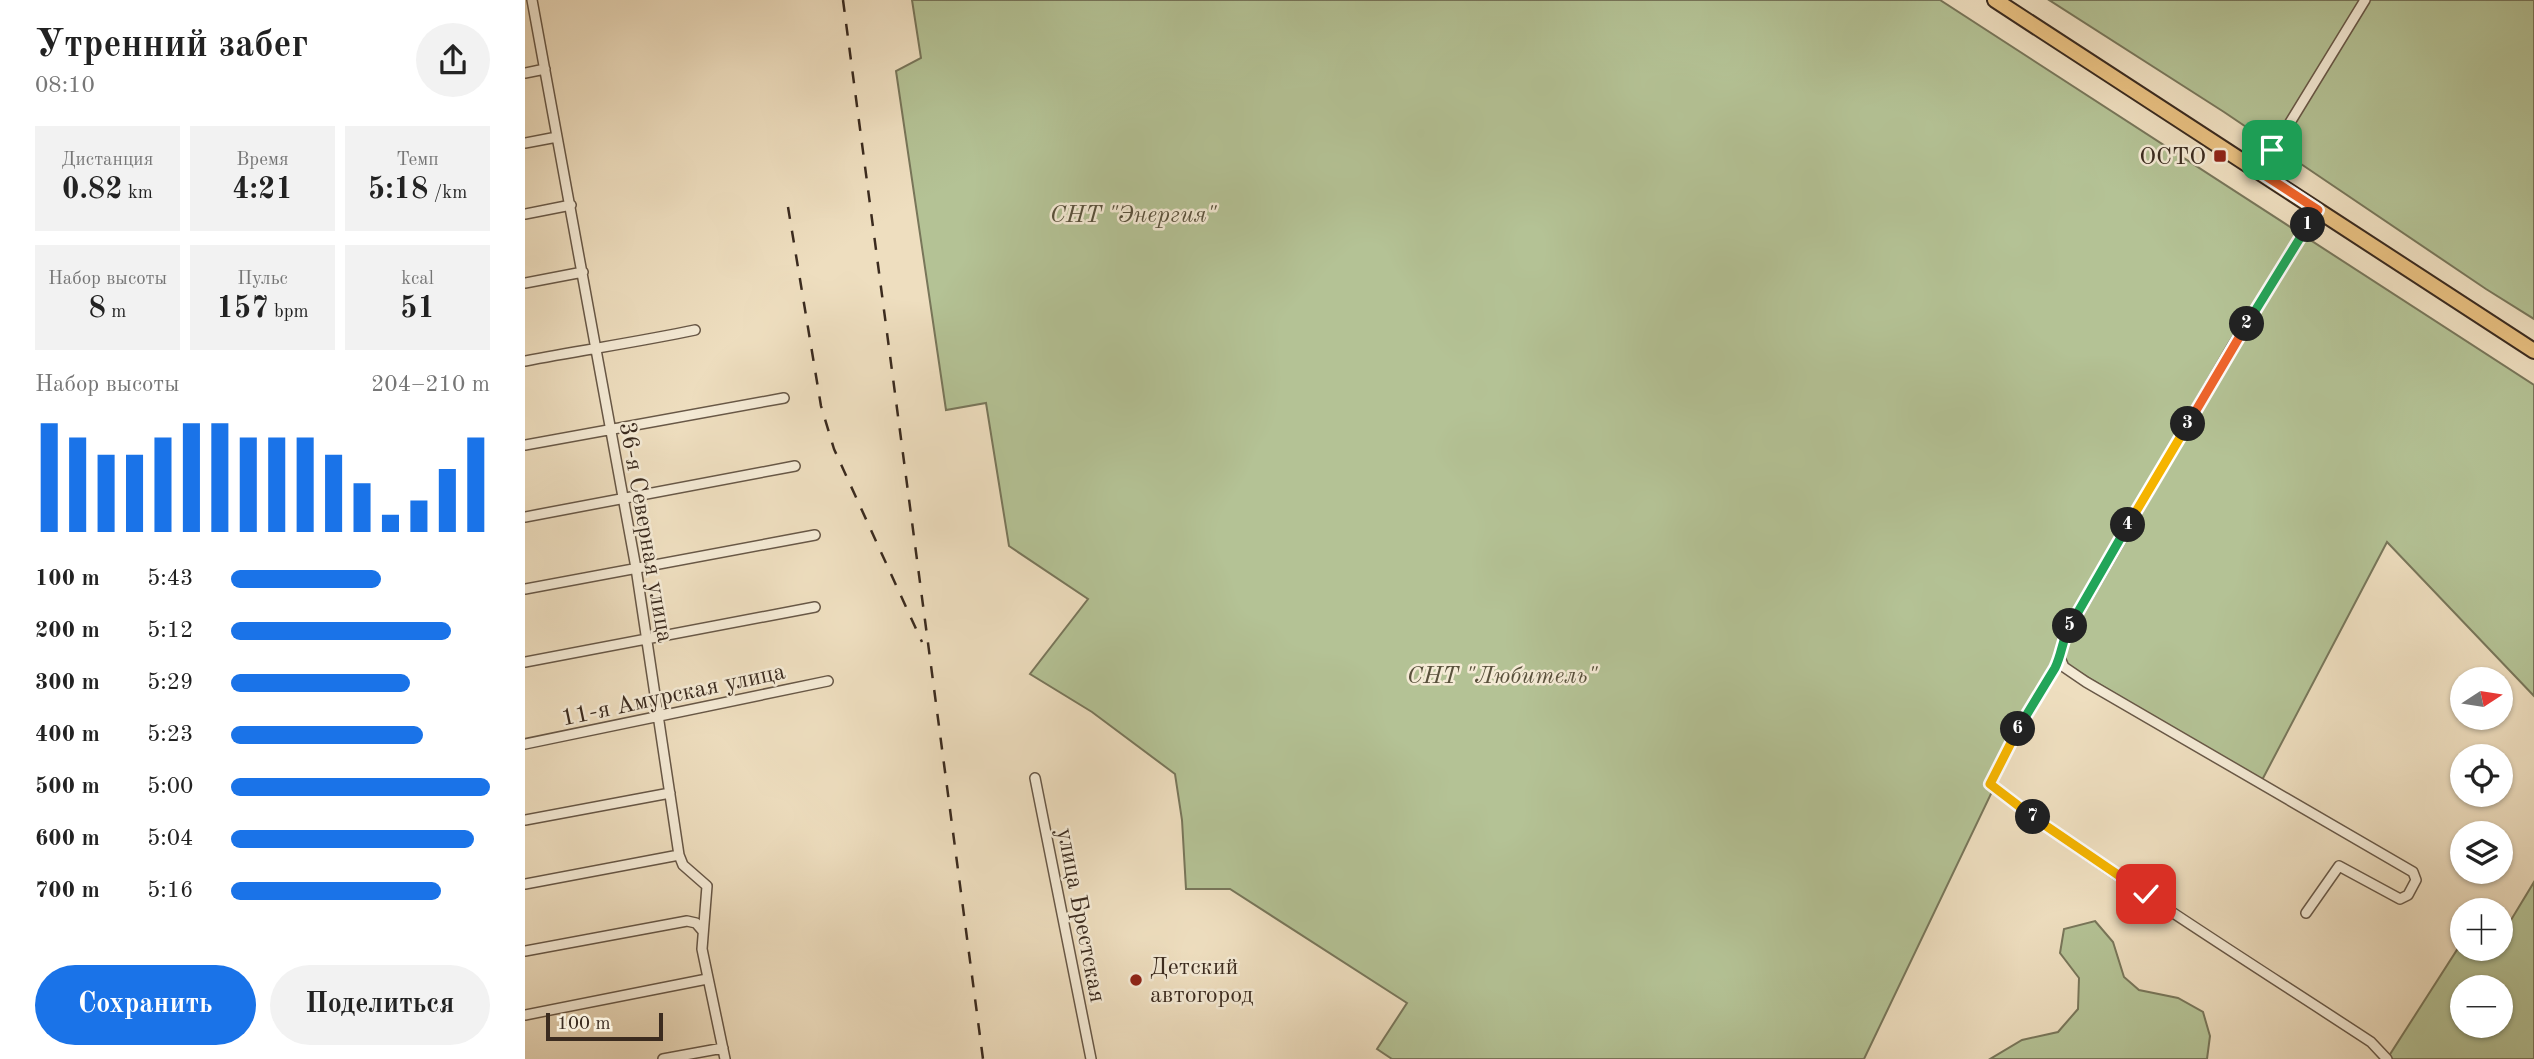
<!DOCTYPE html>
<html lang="ru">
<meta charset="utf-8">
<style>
body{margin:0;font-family:"Old Standard TT",serif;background:#f2f2f2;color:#222;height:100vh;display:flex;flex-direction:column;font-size:26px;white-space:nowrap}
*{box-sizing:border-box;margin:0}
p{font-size:23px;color:#767676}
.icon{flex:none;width:38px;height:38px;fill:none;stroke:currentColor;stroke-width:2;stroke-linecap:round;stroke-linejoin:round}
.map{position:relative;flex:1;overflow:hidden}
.side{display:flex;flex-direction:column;background:#fff;width:525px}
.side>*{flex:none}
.needle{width:46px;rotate:78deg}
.buttons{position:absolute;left:1925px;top:667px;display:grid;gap:14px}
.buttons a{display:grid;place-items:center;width:63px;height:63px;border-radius:50%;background:#fff;box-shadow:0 2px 5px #0004;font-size:35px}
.scale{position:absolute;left:21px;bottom:18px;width:117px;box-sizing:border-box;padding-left:7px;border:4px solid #3b2b1f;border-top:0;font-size:19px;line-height:24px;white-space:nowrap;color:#3b2b1f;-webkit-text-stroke:5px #f4ead5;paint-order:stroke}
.pin{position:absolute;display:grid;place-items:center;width:60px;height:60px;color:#fff;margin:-30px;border-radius:14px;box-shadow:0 4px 10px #0006}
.km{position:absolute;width:35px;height:35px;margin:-18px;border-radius:50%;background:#222;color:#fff;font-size:19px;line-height:35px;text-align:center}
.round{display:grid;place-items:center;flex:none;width:74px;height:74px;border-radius:37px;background:#f2f2f2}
.summary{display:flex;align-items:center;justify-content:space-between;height:119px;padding:0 35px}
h1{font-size:38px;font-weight:800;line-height:52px}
.stats{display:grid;grid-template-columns:repeat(3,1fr);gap:10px;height:119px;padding:7px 35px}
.stats div{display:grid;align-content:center;border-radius:0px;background:#f2f2f2;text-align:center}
.stats b{font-size:30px;font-weight:800}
.stats small{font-size:19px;font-weight:400}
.stats p{font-size:19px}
.chart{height:196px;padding:14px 35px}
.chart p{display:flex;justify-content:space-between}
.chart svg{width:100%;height:126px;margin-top:7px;stroke:#1a73e8;stroke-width:6}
.cta{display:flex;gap:14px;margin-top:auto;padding:14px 35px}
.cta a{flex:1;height:80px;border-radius:42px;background:#1a73e8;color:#fff;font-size:28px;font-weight:800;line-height:80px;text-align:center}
.cta a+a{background:#f2f2f2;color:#222}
ul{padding:0 35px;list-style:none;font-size:23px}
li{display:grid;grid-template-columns:112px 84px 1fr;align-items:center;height:52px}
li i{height:18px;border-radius:9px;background:#1a73e8}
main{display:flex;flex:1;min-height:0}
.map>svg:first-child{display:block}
.green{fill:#b4c295;stroke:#78765a;stroke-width:2;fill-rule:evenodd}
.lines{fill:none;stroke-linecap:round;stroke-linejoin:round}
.street-casing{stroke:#685847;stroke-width:12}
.primary-casing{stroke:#3b2b1f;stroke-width:18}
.street{stroke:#f4ead5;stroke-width:9}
.primary{stroke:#e7bf80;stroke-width:14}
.rail{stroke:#3b2b1f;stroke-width:2.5;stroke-dasharray:12 12;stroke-linecap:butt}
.split-1-casing{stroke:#fff;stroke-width:14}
.split-2-casing{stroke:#fff;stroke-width:14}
.split-3-casing{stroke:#fff;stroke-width:14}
.split-4-casing{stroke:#fff;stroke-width:14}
.split-5-casing{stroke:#fff;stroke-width:14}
.split-6-casing{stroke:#fff;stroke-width:14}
.split-7-casing{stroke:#fff;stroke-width:14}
.split-8-casing{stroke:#fff;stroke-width:14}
.split-1{stroke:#f0652b;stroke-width:9}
.split-2{stroke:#22a559;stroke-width:9}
.split-3{stroke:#f0652b;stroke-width:9}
.split-4{stroke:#f5b400;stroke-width:9}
.split-5{stroke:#22a559;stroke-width:9}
.split-6{stroke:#22a559;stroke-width:9}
.split-7{stroke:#f5b400;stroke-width:9}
.split-8{stroke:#f5b400;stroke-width:9}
.poi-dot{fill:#8f2418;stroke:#f4ead5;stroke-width:2.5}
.labels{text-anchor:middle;stroke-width:5;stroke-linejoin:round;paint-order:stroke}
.poi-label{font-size:24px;fill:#3b2b1f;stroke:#f4ead5;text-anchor:end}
.park-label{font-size:24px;font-style:italic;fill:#59513c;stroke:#f4ead5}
.street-label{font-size:24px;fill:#3b2b1f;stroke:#f4ead5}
</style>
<main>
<section class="side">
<div class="summary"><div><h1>Утренний забег</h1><p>08:10</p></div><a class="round"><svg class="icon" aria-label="share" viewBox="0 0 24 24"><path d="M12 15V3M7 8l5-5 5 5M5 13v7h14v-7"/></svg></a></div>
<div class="stats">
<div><p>Дистанция</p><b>0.82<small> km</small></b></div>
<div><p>Время</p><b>4:21</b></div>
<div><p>Темп</p><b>5:18<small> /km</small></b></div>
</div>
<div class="stats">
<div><p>Набор высоты</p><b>8<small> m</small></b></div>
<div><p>Пульс</p><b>157<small> bpm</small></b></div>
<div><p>kcal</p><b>51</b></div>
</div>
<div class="chart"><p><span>Набор высоты</span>204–210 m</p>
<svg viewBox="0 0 160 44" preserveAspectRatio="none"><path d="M5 44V6M15 44V11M25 44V17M35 44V17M45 44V11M55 44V6M65 44V6M75 44V11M85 44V11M95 44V11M105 44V17M115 44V27M125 44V38M135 44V33M145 44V22M155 44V11"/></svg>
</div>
<ul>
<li><b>100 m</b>5:43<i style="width:58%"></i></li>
<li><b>200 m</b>5:12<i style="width:85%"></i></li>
<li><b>300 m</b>5:29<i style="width:69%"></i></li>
<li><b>400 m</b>5:23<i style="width:74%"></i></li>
<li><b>500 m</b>5:00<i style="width:100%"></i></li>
<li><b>600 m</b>5:04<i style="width:94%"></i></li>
<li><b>700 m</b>5:16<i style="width:81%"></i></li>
</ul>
<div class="cta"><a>Сохранить</a><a>Поделиться</a></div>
</section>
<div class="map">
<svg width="2009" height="1059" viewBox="0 0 2009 1059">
<rect width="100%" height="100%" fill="#eedebf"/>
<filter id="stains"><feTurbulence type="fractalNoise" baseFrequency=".00286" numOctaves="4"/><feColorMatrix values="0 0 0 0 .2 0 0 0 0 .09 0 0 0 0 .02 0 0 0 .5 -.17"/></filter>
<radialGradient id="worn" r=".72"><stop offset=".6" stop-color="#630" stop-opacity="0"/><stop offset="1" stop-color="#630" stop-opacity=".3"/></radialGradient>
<!-- green -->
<path class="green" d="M387,0H1415L2009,385V696L1862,542L1736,782L1531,658L1339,1059H867L852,1049L882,1003L705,889H661L657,820L650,774L567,712L505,674L563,599L484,546L461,403L421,410L371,71L396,58Z
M1524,0H2009V319L1961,289L1699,112Z
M2009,882V1059H1862L1937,942V948H1976V914L1986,920ZM1937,987H1976V1026H1937Z
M1570,921L1588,942L1599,977L1614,990L1653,998L1678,1012L1685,1036L1682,1059H1465L1497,1040L1533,1032L1553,1009L1554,978L1535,953L1539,929Z"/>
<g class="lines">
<defs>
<path id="street" d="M7,0L111,568L154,855L158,865L182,886L177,949L200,1059
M0,73L20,69
M0,143L32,137
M1730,169L1758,134L1840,0
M0,214L46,205
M0,283L58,272
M0,361C57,350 113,342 170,330
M0,445L259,398
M0,517L270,466
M0,589L290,535
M1535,658L1484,746L1465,784C1587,877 1718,958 1846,1042L1862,1059
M0,662L290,607
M0,744L303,681
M510,778L566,1059
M0,820L145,793
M0,884L154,855
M1781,913L1814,866L1875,899L1883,895L1891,880L1888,872L1561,682L1539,667L1535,658L1539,638L1707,347L1793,210
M0,951L162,921L171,923L177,930
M0,1015L182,979
M138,1059L198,1048"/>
<path id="primary" d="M1470,0L2009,351"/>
</defs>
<!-- street casing -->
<use href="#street" class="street-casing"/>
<!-- primary casing -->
<use href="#primary" class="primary-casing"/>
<!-- street -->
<use href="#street" class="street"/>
<!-- primary -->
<use href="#primary" class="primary"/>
<!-- rail -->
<path class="rail" d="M318,0L458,1059
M263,207L296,406L309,449L397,642"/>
</g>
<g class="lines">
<defs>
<path id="split-1" d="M1747,150L1730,169L1793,210L1783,225"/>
<path id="split-2" d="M1722,324L1783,225"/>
<path id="split-3" d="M1663,424L1722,324"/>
<path id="split-4" d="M1603,525L1663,424"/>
<path id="split-5" d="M1545,626L1603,525"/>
<path id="split-6" d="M1493,729L1530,668C1537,654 1537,640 1545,626"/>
<path id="split-7" d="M1493,729L1465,784L1508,817"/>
<path id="split-8" d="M1508,817L1621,894"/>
</defs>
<!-- split-1 casing -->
<use href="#split-1" class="split-1-casing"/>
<!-- split-2 casing -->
<use href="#split-2" class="split-2-casing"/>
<!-- split-3 casing -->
<use href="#split-3" class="split-3-casing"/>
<!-- split-4 casing -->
<use href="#split-4" class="split-4-casing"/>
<!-- split-5 casing -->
<use href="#split-5" class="split-5-casing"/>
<!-- split-6 casing -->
<use href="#split-6" class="split-6-casing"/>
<!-- split-7 casing -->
<use href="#split-7" class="split-7-casing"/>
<!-- split-8 casing -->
<use href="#split-8" class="split-8-casing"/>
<!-- split-1 -->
<use href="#split-1" class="split-1"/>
<!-- split-2 -->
<use href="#split-2" class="split-2"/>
<!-- split-3 -->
<use href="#split-3" class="split-3"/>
<!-- split-4 -->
<use href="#split-4" class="split-4"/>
<!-- split-5 -->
<use href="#split-5" class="split-5"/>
<!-- split-6 -->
<use href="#split-6" class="split-6"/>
<!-- split-7 -->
<use href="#split-7" class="split-7"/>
<!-- split-8 -->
<use href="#split-8" class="split-8"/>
</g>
<!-- markers -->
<g class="poi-dot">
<rect x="1688" y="149" width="14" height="14" rx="3.5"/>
<circle cx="611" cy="980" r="7"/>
</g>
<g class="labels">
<!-- poi labels -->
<g class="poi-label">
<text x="1681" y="164">ОСТО</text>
<text x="625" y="974" text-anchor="start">Детский<tspan x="625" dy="28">автогород</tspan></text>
</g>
<!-- park labels -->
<g class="park-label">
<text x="608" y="222">СНТ "Энергия"</text>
<text x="977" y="683">СНТ "Любитель"</text>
</g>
<!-- street labels -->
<g class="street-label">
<text transform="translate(122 532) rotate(80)" y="8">36-я Северная улица</text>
<text transform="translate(148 694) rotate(-12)" y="8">11-я Амурская улица</text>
<text transform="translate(557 915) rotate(79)" y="8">улица Брестская</text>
</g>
</g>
<rect width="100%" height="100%" filter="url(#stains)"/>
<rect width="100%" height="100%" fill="url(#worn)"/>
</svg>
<div class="buttons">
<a><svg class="needle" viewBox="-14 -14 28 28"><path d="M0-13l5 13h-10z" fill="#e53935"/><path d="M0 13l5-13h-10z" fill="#767676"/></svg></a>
<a><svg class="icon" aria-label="locate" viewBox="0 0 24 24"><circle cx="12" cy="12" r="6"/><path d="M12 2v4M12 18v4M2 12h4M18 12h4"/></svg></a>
<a><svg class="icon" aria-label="layers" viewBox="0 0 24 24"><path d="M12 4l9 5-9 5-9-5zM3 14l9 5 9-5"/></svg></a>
<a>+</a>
<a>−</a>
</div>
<div class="scale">100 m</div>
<div class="pin" style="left:1747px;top:150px;background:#1e9e55"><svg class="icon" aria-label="arrive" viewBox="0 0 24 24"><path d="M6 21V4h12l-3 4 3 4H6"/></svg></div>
<div class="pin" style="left:1621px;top:894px;background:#d93025"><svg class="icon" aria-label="check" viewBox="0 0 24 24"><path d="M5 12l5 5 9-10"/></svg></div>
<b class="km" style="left:1783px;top:225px">1</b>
<b class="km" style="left:1722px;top:324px">2</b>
<b class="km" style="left:1663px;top:424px">3</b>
<b class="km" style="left:1603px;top:525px">4</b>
<b class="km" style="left:1545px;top:626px">5</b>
<b class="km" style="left:1493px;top:729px">6</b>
<b class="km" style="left:1508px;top:817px">7</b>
</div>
</main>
